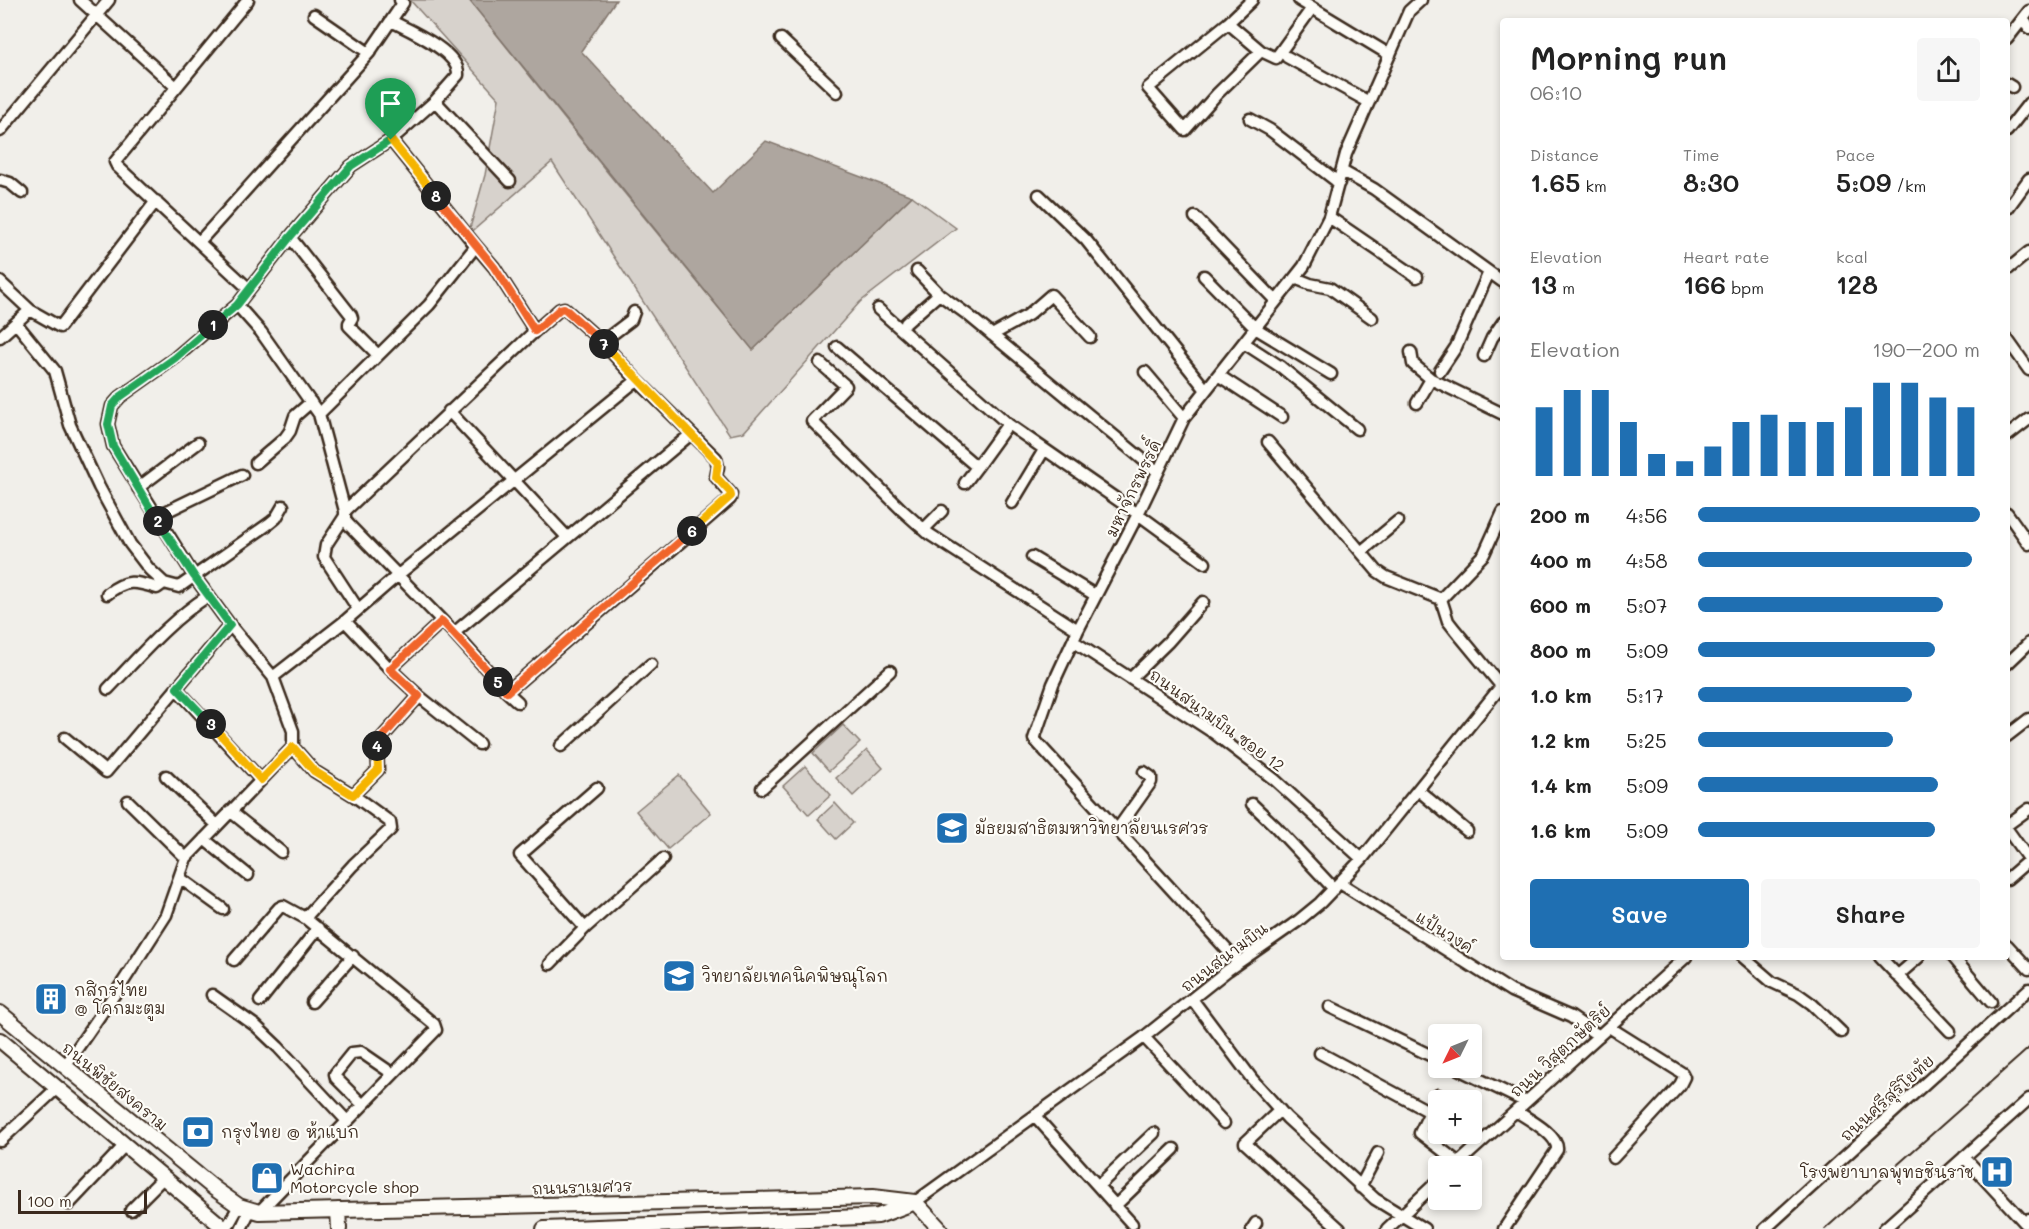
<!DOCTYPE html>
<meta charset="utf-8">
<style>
body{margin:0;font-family:Mali,"Playpen Sans Thai",sans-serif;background:#f6f6f6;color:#222;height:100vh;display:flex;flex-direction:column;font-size:22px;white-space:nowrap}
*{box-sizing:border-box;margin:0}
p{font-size:20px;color:#767676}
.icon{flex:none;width:33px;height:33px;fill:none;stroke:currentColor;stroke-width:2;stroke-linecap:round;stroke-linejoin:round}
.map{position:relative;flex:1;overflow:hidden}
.side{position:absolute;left:1500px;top:18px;width:510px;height:942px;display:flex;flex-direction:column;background:#fff;border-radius:6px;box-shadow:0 3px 9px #0003}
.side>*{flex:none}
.needle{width:39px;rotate:227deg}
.buttons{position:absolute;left:1428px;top:1024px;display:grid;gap:12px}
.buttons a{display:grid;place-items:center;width:54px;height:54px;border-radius:6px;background:#fff;box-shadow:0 3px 9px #0003;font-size:30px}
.scale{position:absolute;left:18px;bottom:15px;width:129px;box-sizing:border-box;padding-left:6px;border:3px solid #3b2a1e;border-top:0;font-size:16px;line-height:21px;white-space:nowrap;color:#3b2a1e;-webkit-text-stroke:4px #fdfcf7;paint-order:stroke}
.pin{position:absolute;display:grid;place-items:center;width:51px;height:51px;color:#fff;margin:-62px -26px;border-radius:50% 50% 50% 0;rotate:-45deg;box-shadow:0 0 6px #0007}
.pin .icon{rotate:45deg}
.km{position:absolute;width:30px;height:30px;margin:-15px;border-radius:50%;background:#222;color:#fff;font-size:16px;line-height:30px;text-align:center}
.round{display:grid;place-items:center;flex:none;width:63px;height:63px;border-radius:6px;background:#f6f6f6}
.headline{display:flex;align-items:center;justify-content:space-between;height:102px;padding:0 30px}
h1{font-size:33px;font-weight:600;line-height:45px}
.metrics{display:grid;grid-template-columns:repeat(3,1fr);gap:9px;height:102px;padding:6px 30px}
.metrics div{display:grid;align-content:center}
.metrics b{font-size:26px;font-weight:600}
.metrics small{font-size:16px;font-weight:400}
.metrics p{font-size:16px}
.chart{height:168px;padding:12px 30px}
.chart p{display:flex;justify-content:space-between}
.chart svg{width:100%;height:108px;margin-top:6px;stroke:#1f6fb2;stroke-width:6}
.action{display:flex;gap:12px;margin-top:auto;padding:12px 30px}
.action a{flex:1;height:69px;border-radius:6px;background:#1f6fb2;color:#fff;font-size:24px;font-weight:600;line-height:69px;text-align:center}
.action a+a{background:#f6f6f6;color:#222}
ul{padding:0 30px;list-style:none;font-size:20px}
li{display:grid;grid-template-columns:96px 72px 1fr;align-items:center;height:45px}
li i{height:15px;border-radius:8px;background:#1f6fb2}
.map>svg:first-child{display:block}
.green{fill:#d7d2cc;stroke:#897e75;stroke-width:1.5}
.water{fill:#aea69f;stroke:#80746b;stroke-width:1.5}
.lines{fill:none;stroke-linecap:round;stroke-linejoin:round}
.minor-casing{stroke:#3b2a1e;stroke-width:15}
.major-casing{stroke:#3b2a1e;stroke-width:18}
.minor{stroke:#fdfcf7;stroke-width:10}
.major{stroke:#fdfcf7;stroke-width:14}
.rail{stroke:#3b2a1e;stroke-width:2}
.split-1-casing{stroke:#fff;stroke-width:12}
.split-2-casing{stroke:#fff;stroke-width:12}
.split-3-casing{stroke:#fff;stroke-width:12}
.split-4-casing{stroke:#fff;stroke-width:12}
.split-5-casing{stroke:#fff;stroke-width:12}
.split-6-casing{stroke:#fff;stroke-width:12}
.split-7-casing{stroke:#fff;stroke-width:12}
.split-8-casing{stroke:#fff;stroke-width:12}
.split-9-casing{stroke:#fff;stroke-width:12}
.split-1{stroke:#22a559;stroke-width:8}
.split-2{stroke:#22a559;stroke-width:8}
.split-3{stroke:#22a559;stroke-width:8}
.split-4{stroke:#f5b400;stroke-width:8}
.split-5{stroke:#f0652b;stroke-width:8}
.split-6{stroke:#f0652b;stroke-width:8}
.split-7{stroke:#f5b400;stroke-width:8}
.split-8{stroke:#f0652b;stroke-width:8}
.split-9{stroke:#f5b400;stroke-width:8}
.labels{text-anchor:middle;stroke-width:4.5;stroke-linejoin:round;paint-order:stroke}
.street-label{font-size:16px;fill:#3b2a1e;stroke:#fdfcf7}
.poi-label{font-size:16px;fill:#3b2a1e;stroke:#fdfcf7;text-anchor:start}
</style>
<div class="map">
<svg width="2029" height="1229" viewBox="0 0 2029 1229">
<rect width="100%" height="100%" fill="#f1efea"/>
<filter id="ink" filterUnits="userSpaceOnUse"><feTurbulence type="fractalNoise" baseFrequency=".0167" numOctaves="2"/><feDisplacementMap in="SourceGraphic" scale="12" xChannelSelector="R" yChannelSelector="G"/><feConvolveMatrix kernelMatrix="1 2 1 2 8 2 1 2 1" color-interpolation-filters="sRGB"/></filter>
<g filter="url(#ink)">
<!-- green -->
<path class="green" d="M410,0H469L599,162L753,350L912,196L956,228L860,302L744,432L730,435L552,162L468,235L485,175L499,99Z
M843,725L860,743L829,771L813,753Z
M867,750L883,768L853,796L836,778Z
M805,766L831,795L809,815L783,786Z
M679,775L711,813L668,849L636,811Z
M835,803L853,823L836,839L818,819Z"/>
<!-- water -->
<path class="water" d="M469,0H616L581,51L713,193L766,141L912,196L753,350Z"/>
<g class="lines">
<defs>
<path id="minor" d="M80,0L176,87
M248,0L115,162L117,166L249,289
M1252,0L1228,23L1148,88L1185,130L1217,94L1261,51
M1299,0L1390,55
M314,15L369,53
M2024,18L2029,28
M1228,23L1261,51L1276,58L1312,8
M781,39L837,92
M2007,39L2029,11
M1287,57L1369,102
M2007,84L2012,87
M435,101L510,181
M1250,119L1270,130L1339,183
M0,131L109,0
M2007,131L2029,103
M391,140L476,246
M1342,171L1374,189L1503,282
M0,180L10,183L22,193
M1039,195L1086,240L1206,390
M2007,209L2029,179
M1195,217L1276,301
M1329,217L1417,277
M290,237L351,315L352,318L349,323V326L378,355
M199,242L369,53L403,3L400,0
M2007,270L2029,252
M917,271L939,294L968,315L1158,472
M1204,276L1255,328L1331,374
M1295,278L1310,284L1330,288L1372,318
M0,282L30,310L0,337
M237,305L261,332L319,414L345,511V520L349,525L454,633L507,692
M878,309L1008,424L1138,514L1205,563
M30,310L60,327L156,201
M16,323L55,371L70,425L99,487L130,544L149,569L164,583L179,587L270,523L276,518L283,506
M906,323L939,294
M992,335L1028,315L1051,295L1090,337
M2007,339L2029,370
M602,342L631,320L634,312
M1244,343L1281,367L1357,429
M837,347L977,467L1008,424
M1411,352L1413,364L1431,379L1503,414
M1484,356L1492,338L1503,322
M820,363L846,386L812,421L902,510L929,534L1078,630
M1440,371L1456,347L1489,272
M1145,372L1184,418
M1218,375L1282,417
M1417,403L1431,379
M449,411L567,537
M319,414L429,305L476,246L494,267L535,331
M2007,436L2029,419
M1268,442L1377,571L1386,577L1441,599
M256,463L285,438L290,431L295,416L311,402
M965,483L977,467
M138,488L198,443
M1012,503L1044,450
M345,511L535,331L560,309L564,308L602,342L637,380L716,458L718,467L716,477L731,494L730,499L507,692L518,702
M1503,512L1484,554L1441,599L1448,621L1455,630L1503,688
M2007,513L2029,544
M345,516L326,545L324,557L358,609
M155,517L242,475
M924,529L942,511
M1362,551L1398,521
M1032,557L1095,595
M107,594C126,579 135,581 157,588L164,583
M345,621L390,669
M442,621L390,669L419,696L479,744
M454,633L691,434
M1073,641L1214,733L1275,780L1362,859
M2007,664L2029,643
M273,677L345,621L398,575L637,380
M1131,678L1168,642L1203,602
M108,689C140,656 169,621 208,596
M177,689L261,780
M2007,736L2029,719
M65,738L106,772L230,625
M561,746L651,664
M166,776L217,825
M762,788L890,671
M1418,790L1467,831
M353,795L378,770L377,743L419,696
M128,801L186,858
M1252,804L1275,826L1334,889
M230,811L281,852
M2007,825L2029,809
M2007,829L2029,860
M1117,830L1151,782V777L1144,772
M204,839L248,875
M180,878L223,909
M2007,879L2029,860
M1340,883L1511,991L1571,1017L1599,1036
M585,928L520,855L597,788
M2007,945L2029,969
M1743,957L1772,982L1798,994L1812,1004L1841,1032
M1880,957L1950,1031
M1953,957L1991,1002
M234,960L279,908L283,906L305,918
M1238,962L1034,739L1053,684L1078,630L1138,514L1184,418L1304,266L1329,217L1346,154L1409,11L1421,0
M550,964L585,928L663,859
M1897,976L1919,957
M212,995L256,1026L278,1047L347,1121
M1192,999L1252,1079L1287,1118L1375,1199L1424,1229
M260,1001L318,928
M312,1002L353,956
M1330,1007L1438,1059
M1609,1027L1682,1073L1684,1077L1680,1085L1613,1158
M1144,1037L1224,1123
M1320,1053L1430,1112
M65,1066L123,982L166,915L186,858L293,747
M1456,1068L1526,1102
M1438,1095L1420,1133L1459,1163
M363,1105L336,1078L335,1074L352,1053L361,1052L393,1074
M1280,1110L1245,1143L1340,1229
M1035,1116L1132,1224
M0,1141L57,1088
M1964,1157L2025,1223L2029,1219
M1454,1167L1686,957
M1098,1186L1154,1133
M1360,1187L1378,1153
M915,1202L1144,1037L1228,970L1298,921L1320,903L1362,859L1503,684
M69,1204L125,1145
M1115,1206L1174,1149
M131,1210L164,1177
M259,1212L436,1030L434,1024L305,918L353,865L391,829L390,822L353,795L314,771L293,747V731L273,677L230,625L194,576L113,446L108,424L112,406L120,397L175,358L237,305L290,237L351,166L391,140L435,101L458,75C460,52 409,30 391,21
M226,1229L239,1206
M241,1229L250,1210
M1252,1229L1256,1223
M1387,1229L1438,1181
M1504,1229L1557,1150C1559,1135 1528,1119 1516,1111
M1765,1229L2029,989
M1884,1229L2029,1099"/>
<path id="major" d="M0,1013L215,1189L239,1206L259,1212L873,1197L915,1202L940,1229
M0,1040L225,1229
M338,1210L339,1229
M544,1229L862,1217L878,1216L913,1203"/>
</defs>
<!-- minor casing -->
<use href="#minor" class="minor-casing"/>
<!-- major casing -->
<use href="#major" class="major-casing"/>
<!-- minor -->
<use href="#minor" class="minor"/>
<!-- major -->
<use href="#major" class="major"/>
<!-- rail -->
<path class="rail" d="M1825,1229L2029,1048"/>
</g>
</g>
<g class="lines" filter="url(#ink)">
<defs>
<path id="split-1" d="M213,325L237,305L290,237L351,166L391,140"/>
<path id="split-2" d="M158,521L113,446L108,424L112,406L120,397L175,358L213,325"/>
<path id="split-3" d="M158,521L194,576L230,625L177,688L211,724"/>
<path id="split-4" d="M211,724L261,780L293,747L314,771L353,795L378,770L377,746"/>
<path id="split-5" d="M377,746V743L419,696L390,669L442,621L498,682"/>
<path id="split-6" d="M498,682L507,692L692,531"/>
<path id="split-7" d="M604,344L718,462L716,477L730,492L731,496L692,531"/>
<path id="split-8" d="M436,196L494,267L535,331L560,309L564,308L604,344"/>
<path id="split-9" d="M391,140L436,196"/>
</defs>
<!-- split-1 casing -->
<use href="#split-1" class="split-1-casing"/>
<!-- split-2 casing -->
<use href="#split-2" class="split-2-casing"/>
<!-- split-3 casing -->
<use href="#split-3" class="split-3-casing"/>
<!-- split-4 casing -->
<use href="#split-4" class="split-4-casing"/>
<!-- split-5 casing -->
<use href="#split-5" class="split-5-casing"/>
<!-- split-6 casing -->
<use href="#split-6" class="split-6-casing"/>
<!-- split-7 casing -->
<use href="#split-7" class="split-7-casing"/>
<!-- split-8 casing -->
<use href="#split-8" class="split-8-casing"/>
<!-- split-9 casing -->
<use href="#split-9" class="split-9-casing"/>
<!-- split-1 -->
<use href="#split-1" class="split-1"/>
<!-- split-2 -->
<use href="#split-2" class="split-2"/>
<!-- split-3 -->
<use href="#split-3" class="split-3"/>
<!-- split-4 -->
<use href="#split-4" class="split-4"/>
<!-- split-5 -->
<use href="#split-5" class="split-5"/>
<!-- split-6 -->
<use href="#split-6" class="split-6"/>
<!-- split-7 -->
<use href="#split-7" class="split-7"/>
<!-- split-8 -->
<use href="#split-8" class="split-8"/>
<!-- split-9 -->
<use href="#split-9" class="split-9"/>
</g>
<!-- icons -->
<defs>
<symbol id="school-square" viewBox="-11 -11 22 22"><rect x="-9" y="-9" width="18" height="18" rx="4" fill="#1f6fb2" stroke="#fdfcf7"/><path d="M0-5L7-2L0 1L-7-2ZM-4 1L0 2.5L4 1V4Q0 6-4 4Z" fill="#fff"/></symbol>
<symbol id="building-square" viewBox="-11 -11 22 22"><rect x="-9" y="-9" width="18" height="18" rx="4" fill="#1f6fb2" stroke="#fdfcf7"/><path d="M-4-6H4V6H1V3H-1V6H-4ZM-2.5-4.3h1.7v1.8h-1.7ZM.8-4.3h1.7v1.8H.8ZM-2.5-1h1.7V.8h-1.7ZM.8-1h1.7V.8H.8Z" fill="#fff"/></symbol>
<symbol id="bank-square" viewBox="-11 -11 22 22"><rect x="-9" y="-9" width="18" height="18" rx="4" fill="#1f6fb2" stroke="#fdfcf7"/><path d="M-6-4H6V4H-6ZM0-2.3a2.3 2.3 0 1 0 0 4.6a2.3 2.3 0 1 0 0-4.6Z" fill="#fff"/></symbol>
<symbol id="hospital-square" viewBox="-11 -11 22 22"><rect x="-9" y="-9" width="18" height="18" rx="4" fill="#1f6fb2" stroke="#fdfcf7"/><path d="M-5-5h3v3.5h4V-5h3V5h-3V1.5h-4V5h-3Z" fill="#fff"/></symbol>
<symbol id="shop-square" viewBox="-11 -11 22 22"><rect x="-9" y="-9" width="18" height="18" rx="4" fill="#1f6fb2" stroke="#fdfcf7"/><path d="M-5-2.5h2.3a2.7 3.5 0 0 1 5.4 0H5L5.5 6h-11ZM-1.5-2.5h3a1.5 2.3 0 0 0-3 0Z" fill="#fff"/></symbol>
</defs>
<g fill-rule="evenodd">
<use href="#school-square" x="933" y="809" width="38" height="38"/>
<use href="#school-square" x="660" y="957" width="38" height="38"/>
<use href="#building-square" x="32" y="980" width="38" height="38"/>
<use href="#bank-square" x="179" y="1113" width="38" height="38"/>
<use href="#hospital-square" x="1978" y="1153" width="38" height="38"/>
<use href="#shop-square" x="248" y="1159" width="38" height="38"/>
</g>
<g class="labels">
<!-- street labels -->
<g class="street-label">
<text transform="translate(1133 488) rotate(-64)" y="6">มหาจักรพรรดิ์</text>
<text transform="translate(1217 720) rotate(36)" y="6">ถนนสนามบิน ซอย 12</text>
<text transform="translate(1445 932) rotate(32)" y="6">แป้นวงค์</text>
<text transform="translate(1224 957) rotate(-37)" y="6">ถนนสนามบิน</text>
<text transform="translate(1560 1051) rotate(-42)" y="6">ถนน วิสุตกษัตริย์</text>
<text transform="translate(115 1086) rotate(39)" y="6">ถนนพิชัยสงคราม</text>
<text transform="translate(1887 1098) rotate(-42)" y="6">ถนนศรีสุริโยทัย</text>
<text transform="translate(582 1187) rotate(-2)" y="6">ถนนราเมศวร</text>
</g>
<!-- poi labels -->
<g class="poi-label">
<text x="975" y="834">มัธยมสาธิตมหาวิทยาลัยนเรศวร</text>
<text x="702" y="982">วิทยาลัยเทคนิคพิษณุโลก</text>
<text x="74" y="996">กสิกรไทย<tspan x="74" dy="18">@ โคกมะตูม</tspan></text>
<text x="221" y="1138">กรุงไทย @ ห้าแบก</text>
<text x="290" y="1175">Wachira<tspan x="290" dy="18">Motorcycle shop</tspan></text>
<text x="1974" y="1178" text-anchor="end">โรงพยาบาลพุทธชินราช</text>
</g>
</g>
</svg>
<div class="buttons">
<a><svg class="needle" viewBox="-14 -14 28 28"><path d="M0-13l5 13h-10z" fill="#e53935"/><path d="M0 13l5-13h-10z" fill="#767676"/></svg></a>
<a>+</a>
<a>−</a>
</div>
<div class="scale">100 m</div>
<div class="pin" style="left:391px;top:140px;background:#1e9e55"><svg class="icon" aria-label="arrive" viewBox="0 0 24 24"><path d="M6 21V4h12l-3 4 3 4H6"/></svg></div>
<b class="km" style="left:213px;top:325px">1</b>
<b class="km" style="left:158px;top:521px">2</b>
<b class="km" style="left:211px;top:724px">3</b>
<b class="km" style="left:377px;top:746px">4</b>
<b class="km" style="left:498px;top:682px">5</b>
<b class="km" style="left:692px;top:531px">6</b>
<b class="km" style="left:604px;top:344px">7</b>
<b class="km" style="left:436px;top:196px">8</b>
<section class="side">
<div class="headline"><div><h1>Morning run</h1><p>06:10</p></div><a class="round"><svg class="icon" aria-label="share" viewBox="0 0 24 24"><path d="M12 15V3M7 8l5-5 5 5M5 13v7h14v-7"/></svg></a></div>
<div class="metrics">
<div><p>Distance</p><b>1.65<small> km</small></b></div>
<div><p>Time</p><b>8:30</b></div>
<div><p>Pace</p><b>5:09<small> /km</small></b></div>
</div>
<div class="metrics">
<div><p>Elevation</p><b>13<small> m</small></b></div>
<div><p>Heart rate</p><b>166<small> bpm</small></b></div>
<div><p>kcal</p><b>128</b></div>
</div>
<div class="chart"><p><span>Elevation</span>190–200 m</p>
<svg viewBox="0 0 160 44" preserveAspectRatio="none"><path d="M5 44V16M15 44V9M25 44V9M35 44V22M45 44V35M55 44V38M65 44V32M75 44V22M85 44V19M95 44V22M105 44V22M115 44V16M125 44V6M135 44V6M145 44V12M155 44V16"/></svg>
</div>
<ul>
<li><b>200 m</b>4:56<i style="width:100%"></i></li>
<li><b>400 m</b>4:58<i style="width:97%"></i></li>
<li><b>600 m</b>5:07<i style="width:87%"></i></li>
<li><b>800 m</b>5:09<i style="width:84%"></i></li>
<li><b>1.0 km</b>5:17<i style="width:76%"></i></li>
<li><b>1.2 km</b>5:25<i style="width:69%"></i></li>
<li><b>1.4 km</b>5:09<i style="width:85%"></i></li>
<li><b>1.6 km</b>5:09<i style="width:84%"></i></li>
</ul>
<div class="action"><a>Save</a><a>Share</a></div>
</section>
</div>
